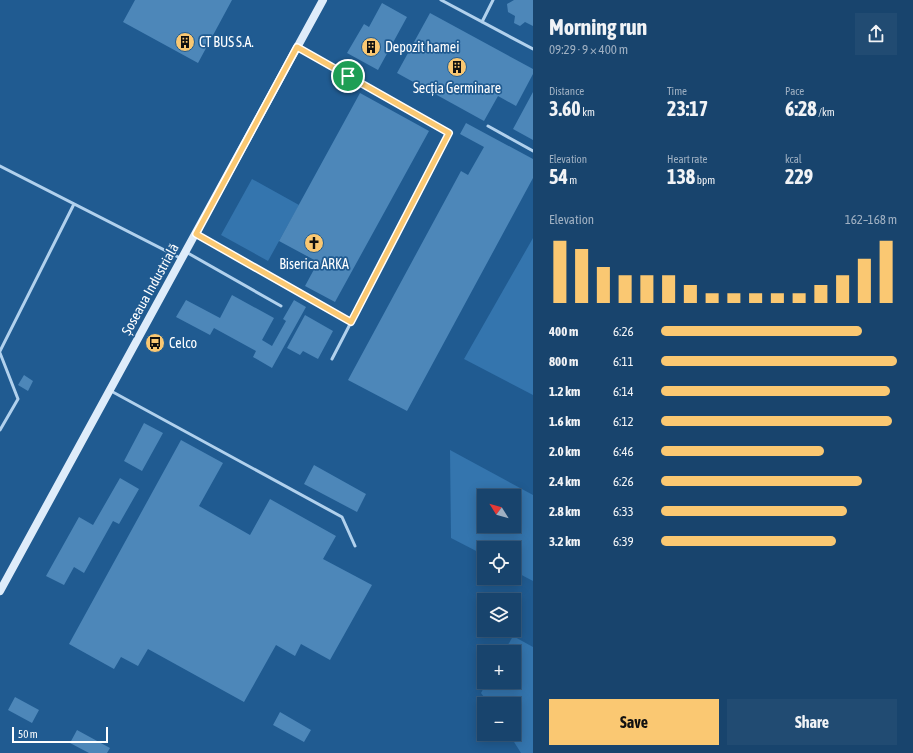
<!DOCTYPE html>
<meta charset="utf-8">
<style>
body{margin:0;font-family:"Asap Condensed",sans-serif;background:#214b72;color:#f1f3f6;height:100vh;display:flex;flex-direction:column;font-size:15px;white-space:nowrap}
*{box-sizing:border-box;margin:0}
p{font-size:13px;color:#9fb0c2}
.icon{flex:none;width:22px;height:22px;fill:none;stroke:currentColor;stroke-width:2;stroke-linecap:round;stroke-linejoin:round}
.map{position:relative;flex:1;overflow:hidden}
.side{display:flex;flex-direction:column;background:#18446d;width:380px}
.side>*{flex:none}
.needle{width:26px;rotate:307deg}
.controls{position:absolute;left:477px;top:489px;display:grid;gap:8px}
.controls a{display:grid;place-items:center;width:44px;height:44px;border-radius:0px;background:#18446d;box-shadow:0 2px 10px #0003,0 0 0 1px #365c80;font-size:20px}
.scale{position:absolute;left:12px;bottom:10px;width:96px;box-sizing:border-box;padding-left:4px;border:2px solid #fff;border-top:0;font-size:11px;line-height:14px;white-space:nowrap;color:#fff;-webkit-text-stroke:3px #205b91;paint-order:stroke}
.pin{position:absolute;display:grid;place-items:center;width:34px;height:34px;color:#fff;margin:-17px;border:2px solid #fff;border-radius:50%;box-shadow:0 1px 4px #0007}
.round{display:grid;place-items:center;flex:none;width:42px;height:42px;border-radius:0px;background:#214b72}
.headline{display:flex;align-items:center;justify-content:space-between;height:68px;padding:0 16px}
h1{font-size:22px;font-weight:700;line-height:30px}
.figures{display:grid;grid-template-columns:repeat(3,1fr);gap:6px;height:68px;padding:4px 16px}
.figures div{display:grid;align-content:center}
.figures b{font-size:20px;font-weight:700}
.figures small{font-size:11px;font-weight:400}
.figures p{font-size:11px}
.chart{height:112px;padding:8px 16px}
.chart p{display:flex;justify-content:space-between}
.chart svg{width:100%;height:72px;margin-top:4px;stroke:#fac872;stroke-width:6}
.button{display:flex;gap:8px;margin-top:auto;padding:8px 16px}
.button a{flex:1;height:46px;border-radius:0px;background:#fac872;color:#111;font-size:16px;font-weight:700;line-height:46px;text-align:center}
.button a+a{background:#214b72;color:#f1f3f6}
ul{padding:0 16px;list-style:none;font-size:13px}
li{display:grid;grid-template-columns:64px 48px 1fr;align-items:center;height:30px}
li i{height:10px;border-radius:5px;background:#fac872}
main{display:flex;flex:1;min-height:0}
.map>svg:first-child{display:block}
.green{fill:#3475ae;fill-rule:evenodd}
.building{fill:#4d87b9}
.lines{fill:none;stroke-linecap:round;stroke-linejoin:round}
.lane{stroke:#b1d1ed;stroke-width:3}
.secondary{stroke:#deecfa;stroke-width:8}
.route-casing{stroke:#fff;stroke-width:8}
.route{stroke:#fac872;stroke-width:5}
.labels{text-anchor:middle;stroke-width:3.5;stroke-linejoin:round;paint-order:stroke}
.poi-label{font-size:14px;fill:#fff;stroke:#205b91;text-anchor:start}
.street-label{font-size:14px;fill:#fff;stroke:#205b91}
</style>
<main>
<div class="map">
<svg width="533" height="753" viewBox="0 0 533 753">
<rect width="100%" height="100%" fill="#205b91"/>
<!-- green -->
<path class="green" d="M252,179L299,205L268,261L221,235Z
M533,238V395L464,359Z
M450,450L533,495V581L514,571V548H484V555L451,538ZM484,496H514V526H484Z
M513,636L533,647V753H521L509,734H514V704H489L481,693L487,682H514V652H504Z"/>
<!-- building -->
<path class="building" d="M135,0H232L198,63L123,22Z
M514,0H533V26L525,22L520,26L514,23L515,16L508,12L507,4Z
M382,3L407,17L378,70L347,53L364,24L369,27Z
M430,13L533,69V74L516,106L498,96L484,121L397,73Z
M533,92V140L513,129Z
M360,93L429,131L335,302L305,286L318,262L279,241Z
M466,123L533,159V178L407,411L348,380L461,171L468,175L484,147L460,134Z
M232,295L274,318L262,340L272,346L286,321L283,319L294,300L306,307L272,368L253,357L256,351L214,328L210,335L176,317L186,300L220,318Z
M305,315L333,331L318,359L303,351L300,355L287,348Z
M24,375L33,381L28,391L18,385Z
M144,423L163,433L142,471L124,461Z
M181,440L223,463L199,506L250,535L270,499L336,536L323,559L372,585L330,660L301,644L295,656L276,645L244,702L148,649L138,666L121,657L114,669L69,644Z
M314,465L366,494L357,512L304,484Z
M120,478L139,489L119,524L113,521L84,573L74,567L64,585L46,576L79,517L93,525Z
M15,697L39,710L32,723L8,710Z
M280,712L311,730L304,742L273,725Z
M77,730L110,748L107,753H89L70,743Z"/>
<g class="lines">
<!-- lane -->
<path class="lane" d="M441,0L533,49
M482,22L493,0
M297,47L449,133L332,359
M488,126L533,151
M0,166L180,258
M196,234L351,322
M186,252L281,306
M0,351L74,204
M0,353L18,399L0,430
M111,391L342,517L355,546"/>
<!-- secondary -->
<path class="secondary" d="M0,591L323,0"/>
</g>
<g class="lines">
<defs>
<path id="route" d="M297,47L449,133L351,322L196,234Z"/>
</defs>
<!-- route casing -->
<use href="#route" class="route-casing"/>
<!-- route -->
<use href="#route" class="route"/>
</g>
<!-- icons -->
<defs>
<symbol id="building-disc" viewBox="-11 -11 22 22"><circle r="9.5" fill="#fac872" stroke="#205b91"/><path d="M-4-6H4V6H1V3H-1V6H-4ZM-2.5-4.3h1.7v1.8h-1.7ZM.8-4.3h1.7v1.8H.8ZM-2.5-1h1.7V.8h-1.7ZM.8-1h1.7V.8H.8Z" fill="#111"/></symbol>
<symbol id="church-disc" viewBox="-11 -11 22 22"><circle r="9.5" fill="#fac872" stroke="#205b91"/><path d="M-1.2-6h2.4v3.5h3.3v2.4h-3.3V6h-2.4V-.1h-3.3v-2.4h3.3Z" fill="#111"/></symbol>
<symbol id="bus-disc" viewBox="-11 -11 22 22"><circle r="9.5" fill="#fac872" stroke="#205b91"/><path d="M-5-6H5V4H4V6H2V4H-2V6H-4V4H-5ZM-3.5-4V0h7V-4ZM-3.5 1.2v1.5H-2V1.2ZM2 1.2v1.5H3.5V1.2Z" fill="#111"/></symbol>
</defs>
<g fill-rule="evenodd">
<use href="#building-disc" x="174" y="31" width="22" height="22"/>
<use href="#building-disc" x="360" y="36" width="22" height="22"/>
<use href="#building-disc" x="446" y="56" width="22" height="22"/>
<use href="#church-disc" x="303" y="232" width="22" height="22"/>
<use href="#bus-disc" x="144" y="332" width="22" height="22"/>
</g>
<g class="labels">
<!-- poi labels -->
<g class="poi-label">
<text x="199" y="47">CT BUS S.A.</text>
<text x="385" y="52">Depozit hamei</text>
<text x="457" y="93" text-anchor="middle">Secția Germinare</text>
<text x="314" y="269" text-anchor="middle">Biserica ARKA</text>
<text x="169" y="348">Celco</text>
</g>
<!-- street labels -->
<g class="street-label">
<text transform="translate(150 289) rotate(-61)" y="5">Șoseaua Industrială</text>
</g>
</g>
</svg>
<div class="controls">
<a><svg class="needle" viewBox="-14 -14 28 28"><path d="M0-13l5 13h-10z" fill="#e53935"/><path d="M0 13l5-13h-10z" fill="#9fb0c2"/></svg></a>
<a><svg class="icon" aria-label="locate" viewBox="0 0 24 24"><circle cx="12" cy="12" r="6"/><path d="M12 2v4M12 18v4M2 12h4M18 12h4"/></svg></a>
<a><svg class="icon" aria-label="layers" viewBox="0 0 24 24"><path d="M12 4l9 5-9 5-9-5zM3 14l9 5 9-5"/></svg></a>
<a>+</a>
<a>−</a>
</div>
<div class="scale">50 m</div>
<div class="pin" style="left:348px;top:76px;background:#1e9e55"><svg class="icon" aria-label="arrive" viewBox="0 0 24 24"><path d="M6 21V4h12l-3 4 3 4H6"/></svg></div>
</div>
<section class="side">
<div class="headline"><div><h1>Morning run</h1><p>09:29 · 9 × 400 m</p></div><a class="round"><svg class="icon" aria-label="share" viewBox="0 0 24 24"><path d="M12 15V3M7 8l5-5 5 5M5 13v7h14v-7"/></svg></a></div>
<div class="figures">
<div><p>Distance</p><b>3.60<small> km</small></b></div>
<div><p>Time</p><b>23:17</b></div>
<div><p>Pace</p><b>6:28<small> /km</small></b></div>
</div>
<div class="figures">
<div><p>Elevation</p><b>54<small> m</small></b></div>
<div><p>Heart rate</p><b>138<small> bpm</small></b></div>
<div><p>kcal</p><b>229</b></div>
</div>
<div class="chart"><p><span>Elevation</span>162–168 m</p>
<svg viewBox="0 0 160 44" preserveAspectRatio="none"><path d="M5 44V6M15 44V11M25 44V22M35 44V27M45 44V27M55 44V27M65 44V33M75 44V38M85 44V38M95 44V38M105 44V38M115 44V38M125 44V33M135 44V27M145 44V17M155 44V6"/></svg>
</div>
<ul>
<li><b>400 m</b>6:26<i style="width:85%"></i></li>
<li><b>800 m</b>6:11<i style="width:100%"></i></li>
<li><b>1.2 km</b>6:14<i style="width:97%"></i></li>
<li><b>1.6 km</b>6:12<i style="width:98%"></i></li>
<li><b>2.0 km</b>6:46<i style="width:69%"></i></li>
<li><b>2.4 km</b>6:26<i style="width:85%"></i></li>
<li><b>2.8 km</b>6:33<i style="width:79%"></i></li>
<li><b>3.2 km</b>6:39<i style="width:74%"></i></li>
</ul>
<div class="button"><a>Save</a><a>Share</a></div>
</section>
</main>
